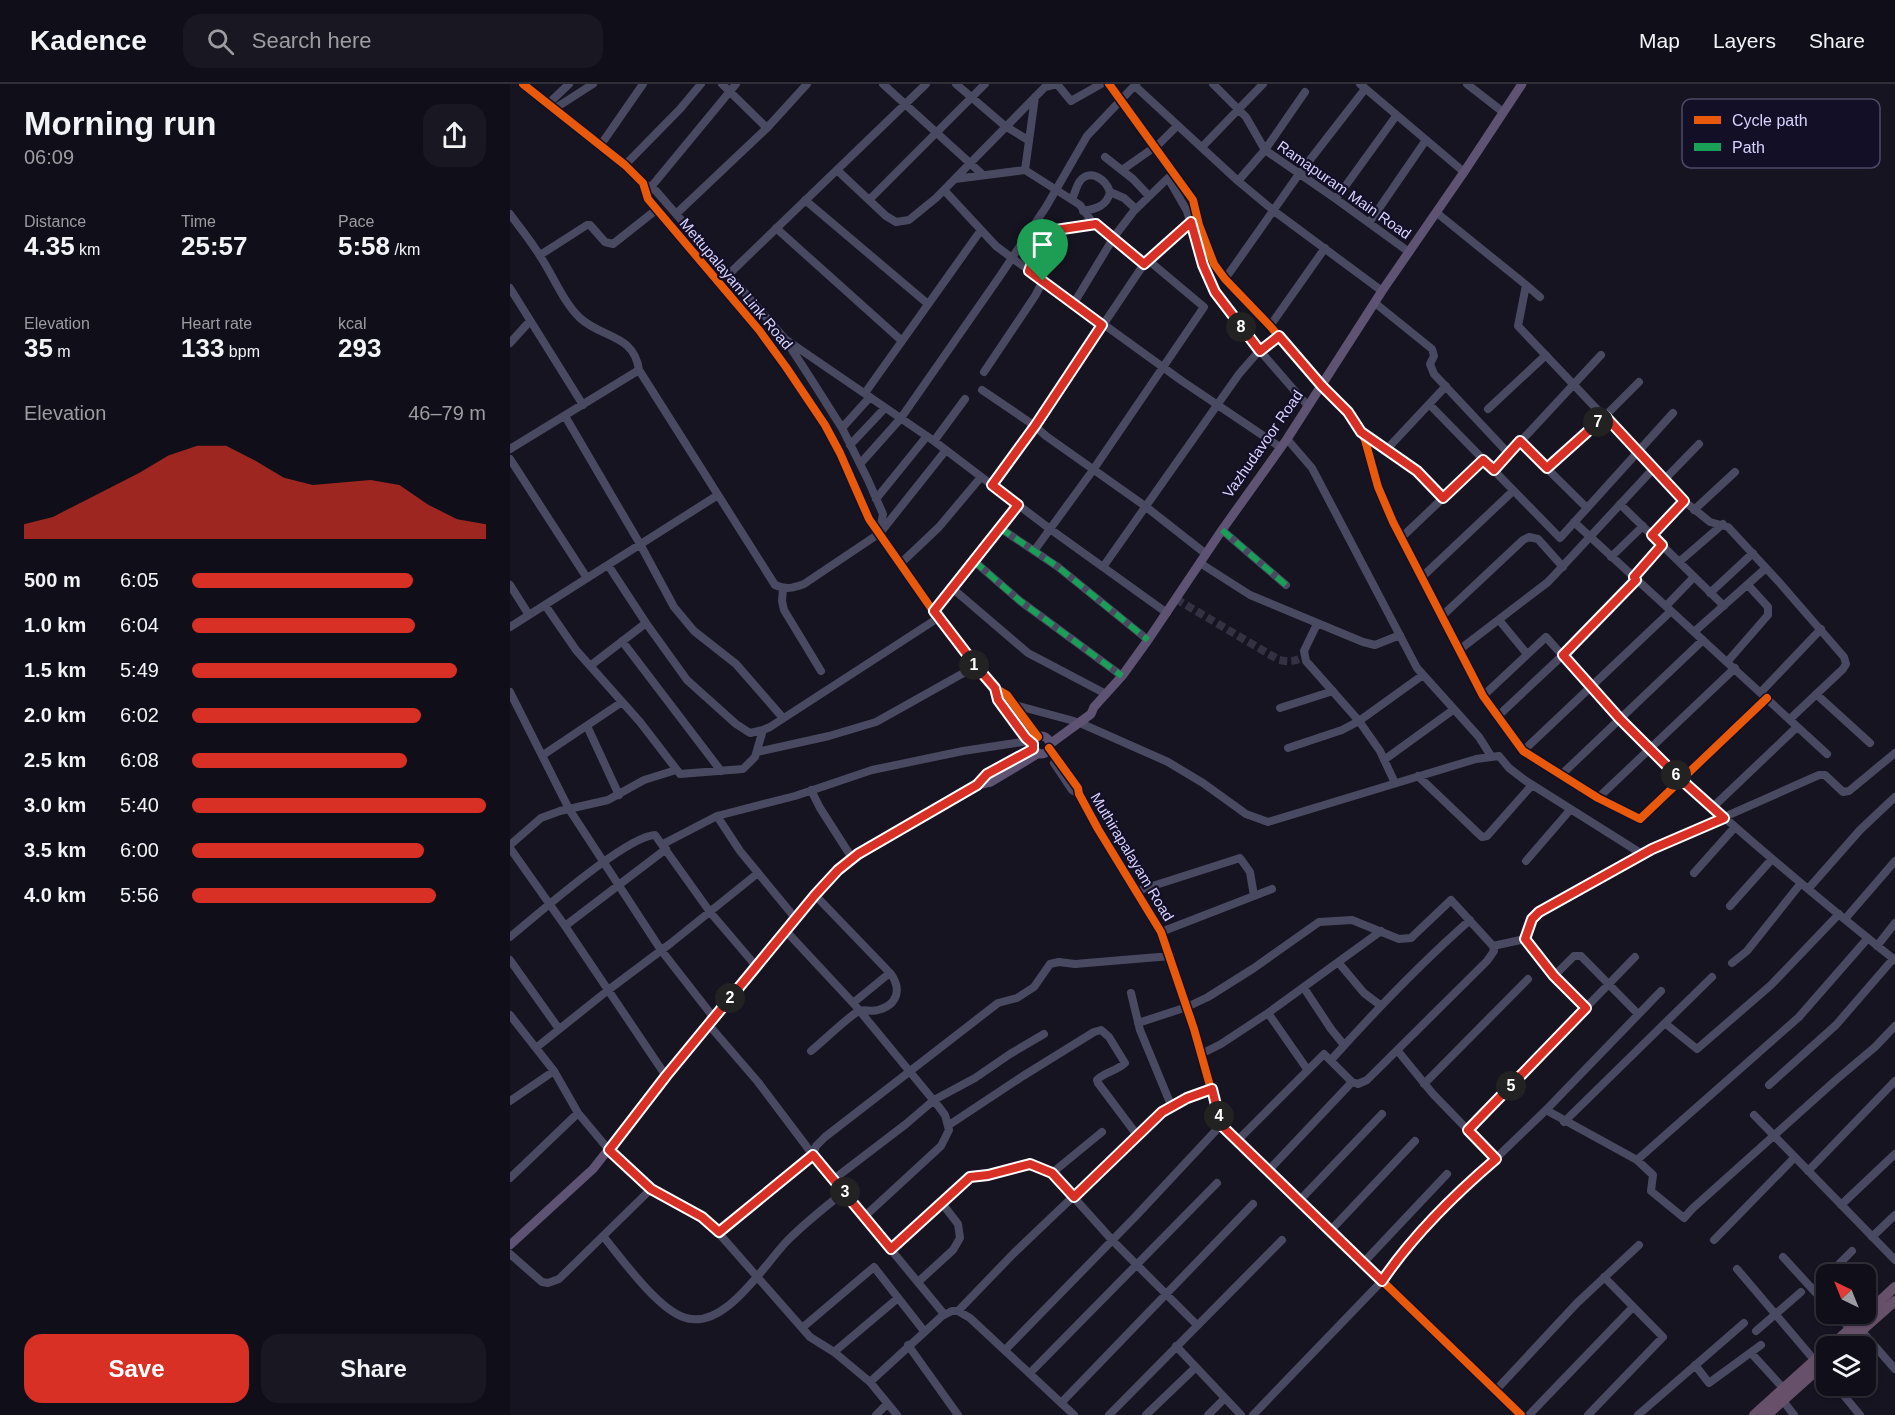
<!DOCTYPE html>
<meta charset="utf-8">
<style>
body{margin:0;font-family:Helvetica,sans-serif;background:#191822;color:#f1f3f6;height:100vh;display:flex;flex-direction:column;font-size:22px;white-space:nowrap}
*{box-sizing:border-box;margin:0}
p{font-size:20px;color:#9c9ca2}
.icon{flex:none;width:33px;height:33px;fill:none;stroke:currentColor;stroke-width:2;stroke-linecap:round;stroke-linejoin:round}
.map{position:relative;flex:1;overflow:hidden}
.panel{display:flex;flex-direction:column;background:#100f19;width:510px}
.panel>*{flex:none}
.needle{width:39px;rotate:317deg}
.tools{position:absolute;left:1306px;top:1180px;display:grid;gap:12px}
.tools a{display:grid;place-items:center;width:60px;height:60px;border-radius:12px;background:#100f19;box-shadow:0 2px 4px #0004,0 0 0 2px #302f38;font-size:30px}
.pin{position:absolute;display:grid;place-items:center;width:51px;height:51px;color:#fff;margin:-62px -26px;border-radius:50% 50% 50% 0;rotate:-45deg;box-shadow:0 0 6px #0007}
.pin .icon{rotate:45deg}
.km{position:absolute;width:30px;height:30px;margin:-15px;border-radius:50%;background:#222;color:#fff;font-size:16px;line-height:30px;text-align:center}
.round{display:grid;place-items:center;flex:none;width:63px;height:63px;border-radius:18px;background:#191822}
.summary{display:flex;align-items:center;justify-content:space-between;height:102px;padding:0 24px}
h1{font-size:33px;font-weight:700;line-height:45px}
.figures{display:grid;grid-template-columns:repeat(3,1fr);gap:9px;height:102px;padding:6px 24px}
.figures div{display:grid;align-content:center}
.figures b{font-size:26px;font-weight:700}
.figures small{font-size:16px;font-weight:400}
.figures p{font-size:16px}
.chart{height:168px;padding:12px 24px}
.chart p{display:flex;justify-content:space-between}
.chart svg{width:100%;height:108px;margin-top:6px;fill:#d93025;opacity:.7}
.action{display:flex;gap:12px;margin-top:auto;padding:12px 24px}
.action a{flex:1;height:69px;border-radius:18px;background:#d93025;color:#fff;font-size:24px;font-weight:700;line-height:69px;text-align:center}
.action a+a{background:#191822;color:#f1f3f6}
ul{padding:0 24px;list-style:none;font-size:20px}
li{display:grid;grid-template-columns:96px 72px 1fr;align-items:center;height:45px}
li i{height:15px;border-radius:8px;background:#d93025}
header{display:flex;align-items:center;gap:36px;box-sizing:border-box;height:84px;padding:0 30px;background:#100f19;border-bottom:2px solid #302f38}
header strong{font-size:28px}
nav{display:flex;gap:33px;margin-inline-start:auto;font-size:21px}
.search{width:420px;height:54px;background:#191822;display:flex;align-items:center;gap:15px;box-sizing:border-box;padding:0 21px;border-radius:18px;color:#9c9ca2;font-size:22px}
main{display:flex;flex:1;min-height:0}
.map>svg:first-child{display:block}
.lines{fill:none;stroke-linecap:round;stroke-linejoin:round}
.minor-tunnel{stroke:#333142;stroke-width:8;stroke-dasharray:8 4;stroke-linecap:butt}
.minor{stroke:#4a4962;stroke-width:8}
.major{stroke:#5e5373;stroke-width:9}
.highway{stroke:#67516a;stroke-width:10}
.quiet{stroke:#1a9f57;stroke-width:6;stroke-dasharray:12 6;stroke-linecap:butt}
.cycleway-casing{stroke:#130f26;stroke-width:11}
.cycleway{stroke:#e8590c;stroke-width:8}
.route-casing{stroke:#fff;stroke-width:12}
.route{stroke:#d93025;stroke-width:8}
.labels{text-anchor:middle;stroke-width:4.5;stroke-linejoin:round;paint-order:stroke}
.street-label{font-size:15px;fill:#d9d4ff;stroke:#130f26}
.key{fill:#130f26;stroke:#4e4a67;stroke-width:1.5}
.key-label{font-size:16px;fill:#d9d4ff}
</style>
<header>
<strong>Kadence</strong>
<div class="search"><svg class="icon" aria-label="search" viewBox="0 0 24 24"><circle cx="10" cy="10" r="6"/><path d="M15 15l6 6"/></svg>Search here</div>
<nav><a>Map</a><a>Layers</a><a>Share</a></nav>
</header>
<main>
<section class="panel">
<div class="summary"><div><h1>Morning run</h1><p>06:09</p></div><a class="round"><svg class="icon" aria-label="share" viewBox="0 0 24 24"><path d="M12 15V3M7 8l5-5 5 5M5 13v7h14v-7"/></svg></a></div>
<div class="figures">
<div><p>Distance</p><b>4.35<small> km</small></b></div>
<div><p>Time</p><b>25:57</b></div>
<div><p>Pace</p><b>5:58<small> /km</small></b></div>
</div>
<div class="figures">
<div><p>Elevation</p><b>35<small> m</small></b></div>
<div><p>Heart rate</p><b>133<small> bpm</small></b></div>
<div><p>kcal</p><b>293</b></div>
</div>
<div class="chart"><p><span>Elevation</span>46–79 m</p>
<svg viewBox="0 0 160 44" preserveAspectRatio="none"><path d="M0 44V38L10 35L20 29L30 23L40 17L50 10L60 6L70 6L80 12L90 19L100 22L110 21L120 20L130 22L140 30L150 36L160 38V44z"/></svg>
</div>
<ul>
<li><b>500 m</b>6:05<i style="width:75%"></i></li>
<li><b>1.0 km</b>6:04<i style="width:76%"></i></li>
<li><b>1.5 km</b>5:49<i style="width:90%"></i></li>
<li><b>2.0 km</b>6:02<i style="width:78%"></i></li>
<li><b>2.5 km</b>6:08<i style="width:73%"></i></li>
<li><b>3.0 km</b>5:40<i style="width:100%"></i></li>
<li><b>3.5 km</b>6:00<i style="width:79%"></i></li>
<li><b>4.0 km</b>5:56<i style="width:83%"></i></li>
</ul>
<div class="action"><a>Save</a><a>Share</a></div>
</section>
<div class="map">
<svg width="1385" height="1331" viewBox="0 0 1385 1331">
<rect width="100%" height="100%" fill="#161421"/>
<g class="lines">
<!-- minor-tunnel -->
<path class="minor-tunnel" d="M666,515L769,576C780,578 785,578 795,572"/>
<!-- minor -->
<path class="minor" d="M13,0L115,81L133,99L138,115L249,246L276,283L315,341L330,369L359,435L428,534L466,582L485,604L497,611L528,653
M212,0L257,44
M373,0L473,91
M446,0L495,42L518,56
M599,0L683,116L689,141L704,180L715,195L760,242L812,302L838,328L849,343L855,356L868,403L883,438L973,612L1013,667L1088,714L1130,735L1257,614
M703,0L736,33L755,66L826,115L899,168
M850,0L954,88
M957,0L993,28
M625,2L728,97L764,127L872,207
M38,20L59,0
M44,25L83,0
M90,62L133,0
M692,63L753,0
M595,73L623,95L639,112
M115,81L170,25L191,0
M327,86L376,132L386,138L399,136L426,114L535,3L547,0L561,17L591,0
M515,86L525,13
M612,86L649,60L667,42
M445,95L515,86L570,121L583,139
M728,97L755,66L795,8
M133,99L146,107L275,255L301,295L332,344L358,396L373,430L370,447
M141,103L226,0
M434,106L486,162L502,174L672,297L770,363
M600,108L614,114L626,125
M562,115C565,110 566,102 570,97C581,84 596,96 600,108C597,122 586,125 573,127
M826,115L886,32
M295,116L418,220
M359,116L475,0
M927,129L1016,201L1008,242L1174,417L1200,438L1218,443L1269,498L1334,573L1336,580L1333,585L1280,635
M0,130C10,144 21,157 30,172C43,191 53,218 70,234C93,255 124,250 129,286L265,501C277,506 283,504 294,500L370,449L436,366
M166,130L257,44L297,0
M859,139L916,56
M266,144L392,257
M30,171L77,141H80L95,158L103,160L146,126
M519,187L530,157L539,147L583,139L602,151L634,180
M219,190L416,0
M715,195L789,90L855,5
M1016,201L1030,213
M0,204L73,321
M564,219L604,153L623,128L658,94L677,127L693,181L705,208L738,253L798,322
M865,219L922,265L924,272L920,280L924,290L999,370
M760,242L815,164
M275,255L424,357L540,445L657,529
M0,259L20,237
M474,288L525,212L533,197
M472,306L525,342L536,352L635,422L696,470
M355,309L471,146
M919,320L1050,454L1163,329
M978,325L1036,271
M55,332L130,460L164,523L184,547L226,580L273,634
M332,344L360,313
M853,349L907,387L933,414
M777,355L802,384L907,584L969,653L981,672
M424,357L455,315
M1010,358L1077,424
M340,361L375,324
M0,365L129,286
M877,365L936,302
M0,375L77,494
M350,380L391,334L490,192L536,123L577,52L626,0
M1037,384L1095,332L1129,298
M984,386L1091,271
M1154,396L1189,360
M481,401L525,342L634,180L681,138
M366,415L417,352
M1110,420L1214,522
M1184,426L1225,388
M1064,438L1317,670
M490,444L548,483L638,556
M712,446L776,501
M1141,451L1174,417
M891,454L973,376
M524,467L583,386L694,223L638,176
M1101,473L1133,442
M464,477L510,517L612,592
M1169,478L1213,440
M391,479L429,443L471,393
M690,479L740,511L853,558L865,561L890,551
M98,481L136,539L177,596L226,640L240,649L253,646L260,643L428,534
M593,483L729,290L749,267L769,252
M912,493L1003,407
M1123,493L1152,461
M0,501L19,531
M442,504L518,569L596,610
M273,505L272,517L274,526L311,587
M1200,509L1243,469
M35,521L66,566L130,638L170,690L233,685L245,673L253,646
M1156,522L1184,493
M424,527L508,421
M932,532L1013,456L1019,453L1028,455L1053,483
M989,536L1017,570
M807,540L794,567L796,577L849,637L870,667L885,699
M0,543L208,411
M1184,548L1256,484
M112,557L211,687
M949,566L1038,498L1143,385
M1218,577L1258,531V523L1238,501
M80,582L136,539
M485,604L488,616L522,659
M0,608L59,725L151,866L204,934
M1251,608L1311,545
M1306,610L1360,659
M973,612L1036,553C1078,600 1120,648 1167,691C1237,755 1311,817 1385,876
M505,621L564,637
M770,624L823,607
M988,632L1053,571L1126,496
M570,639L658,678L693,699L736,730L758,738L966,675L989,672L999,684L1016,697L1132,770
M77,642L109,711
M539,664L568,704L569,710L588,745L651,848L684,945L711,1041L1011,1331
M778,664L832,646L849,637L913,591
M1013,667L1161,527
M247,668L319,652L366,638L466,582
M33,671L112,618
M874,676L943,626
M544,679L562,706L569,710
M1051,691L1193,556
M908,692L972,753L977,752L1022,701
M301,706L310,724L342,774
M1088,714L1225,584
M1203,723L1287,643
M207,732L230,767L286,835
M153,760L207,732L285,712L362,686L453,667L519,657
M0,761L31,734L50,727L98,716L134,696L166,686
M0,764L55,842L156,992
M1016,777L1060,726
M1184,789L1225,743
M1298,805L1350,746L1385,713
M627,807L730,774L740,788L744,812
M1220,822L1262,775
M1335,835L1385,777
M55,842L156,765
M276,847L344,920L429,1023L435,1031L439,1046L431,1062L355,1132
M651,848L762,805
M0,853C26,832 116,752 145,751L200,828L246,882
M1015,855L1022,835L1029,828L1142,765L1309,691H1315L1333,708L1339,707L1385,669
M1015,855L1044,892L1075,924
M983,862L1015,855
M1367,862L1385,839
M0,876L49,945
M828,878L854,909L870,921
M1222,879L1237,867L1291,799
M1044,892L1064,872H1071L1128,930
M794,904L821,945L834,961
M621,909L630,946L661,1021
M343,919L376,892
M758,929L797,985
M0,931L44,987L68,1029L99,1066L141,1105L198,1137L300,1253L324,1268L360,1298L387,1331
M628,939L677,923L698,913L744,884L809,838L842,836L889,855L901,854L941,816L983,862L984,867L977,877L857,996L848,1000L842,998L814,970L727,1057
M198,940L248,998L303,1071L434,1230
M1156,940L1187,965L1261,901L1329,830
M27,963L97,907L161,859L248,789
M887,966L923,1010L986,1075
M301,967C311,959 340,931 349,927C354,925 362,928 368,926C387,921 392,906 381,890L305,811
M691,970L711,960L758,929L871,847
M821,976C865,927 910,880 960,836
M914,1000L1018,895
M1259,1001L1326,941L1383,875
M0,1017L44,987
M1036,1026L1127,1076L1143,1091L1141,1107L1174,1134L1182,1125L1327,995L1365,963L1385,942
M1244,1031L1385,1176
M1054,1038L1202,893
M439,1041L513,992L584,948L591,946L599,953L615,979C607,987 594,988 587,996L588,999L627,1051
M958,1045L1125,873
M1127,1076L1289,933L1358,854
M758,1087L842,998
M1298,1087L1385,997
M542,1089L592,1048
M0,1094L68,1029
M324,1095L396,1040L424,1016L465,994L500,970L534,950
M789,1117L872,1030
M1331,1121L1385,1070
M820,1147L905,1057
M209,1148L303,1071L306,1062L315,1053L488,919L507,914L524,903L540,880L549,878L565,880L661,872
M93,1152C112,1175 146,1223 173,1233C214,1249 255,1179 278,1156C296,1138 315,1123 334,1108
M1362,1153L1385,1131
M1204,1156L1285,1073
M381,1165L460,1093L478,1091L521,1080L542,1089L602,1156L687,1241
M0,1170L32,1198L38,1199L49,1195L141,1105
M1273,1173L1317,1221
M853,1179L937,1090
M1227,1185L1317,1291
M1318,1191L1342,1167
M408,1198L443,1166L450,1154L448,1140L431,1118
M1303,1206L1317,1192
M448,1227L504,1169L652,1028L677,1014L702,1005
M1326,1230L1340,1245
M1348,1243L1385,1285
M292,1244L364,1183L414,1247
M1246,1247L1291,1208
M398,1261L448,1331
M666,1262L731,1331
M496,1265L625,1133L711,1041
M324,1268L388,1214
M1242,1270L1274,1305
M1185,1281L1199,1299L1251,1261
M520,1289L707,1099
M360,1298L432,1232L442,1227H448L460,1234L564,1331
M1326,1302L1350,1331
M986,1306L1067,1219L1129,1161
M1270,1313L1284,1331
M551,1319L743,1120
M366,1331L377,1320
M599,1331L772,1156
M636,1331L686,1283
M698,1331L715,1314
M743,1331L872,1197L892,1168L925,1133L1036,1026L1151,907
M1019,1331L1122,1224
M1078,1331L1153,1253L1094,1193
M1128,1331L1234,1239"/>
<!-- major -->
<path class="major" d="M522 661a9 9 0 1 1 18 0a9 9 0 1 1-18 0Z
M540,660L581,630L584,623L612,592L638,556L712,446L777,355L872,207L954,88L1012,0
M467,701L477,690L523,665
M0,1161L83,1085L156,992L305,811L328,785L348,769L467,701L481,698L529,669"/>
<!-- highway -->
<path class="highway" d="M1356,1230L1385,1203
M1320,1263L1356,1230
M1333,1263L1385,1217
M1244,1331L1317,1265
M1257,1331L1317,1277"/>
<!-- quiet -->
<path class="quiet" d="M490,444L548,483L638,556
M712,446L776,501
M464,477L510,517L612,592
M424,527L508,421"/>
<defs>
<path id="cycleway" d="M13,0L115,81L133,99L138,115L249,246L276,283L315,341L330,369L359,435L428,534L466,582L485,604L497,611L528,653
M599,0L683,116L689,141L704,180L715,195L760,242L812,302L838,328L849,343L855,356L868,403L883,438L973,612L1013,667L1088,714L1130,735L1257,614
M539,664L568,704L569,710L588,745L651,848L684,945L711,1041L1011,1331"/>
</defs>
<!-- cycleway casing -->
<use href="#cycleway" class="cycleway-casing"/>
<!-- cycleway -->
<use href="#cycleway" class="cycleway"/>
</g>
<g class="lines">
<defs>
<path id="route" d="M681,138L693,181L705,208L750,267L769,252L812,302L838,328L851,348L907,387L933,414L973,376L984,386L1010,357L1037,384L1095,332L1174,417L1142,451L1152,461L1124,493L1126,496L1053,571L1110,635L1166,691L1214,734L1142,765L1029,828L1022,835L1015,855L1044,892L1076,924L958,1046L986,1075C944,1111 903,1151 872,1197L711,1041L702,1005L677,1014L652,1028L564,1113L542,1089L520,1080L478,1091L460,1093L381,1165L303,1071L209,1148L192,1133L141,1105L99,1066L156,992L305,811L328,786L348,770L467,701L477,690L523,665V660L516,654L488,616L485,604L466,582L424,527L508,421L482,401L525,342L592,241L519,187L530,157L539,147L586,140L634,180Z"/>
</defs>
<!-- route casing -->
<use href="#route" class="route-casing"/>
<!-- route -->
<use href="#route" class="route"/>
</g>
<g class="labels">
<!-- street labels -->
<g class="street-label">
<text transform="translate(834 106) rotate(35)" y="5">Ramapuram Main Road</text>
<text transform="translate(226 200) rotate(50)" y="5">Mettupalayam Link Road</text>
<text transform="translate(753 360) rotate(-55)" y="5">Vazhudavoor Road</text>
<text transform="translate(622 773) rotate(59)" y="5">Muthirapalayam Road</text>
</g>
</g>
<!-- legend -->
<rect x="1172" y="15" width="198" height="69" rx="9" class="key"/>
<rect x="1184" y="32" width="27" height="8" fill="#e8590c"/>
<rect x="1184" y="59" width="27" height="8" fill="#1a9f57"/>
<g class="key-label">
<text x="1222" y="42">Cycle path</text>
<text x="1222" y="69">Path</text>
</g>
</svg>
<div class="tools">
<a><svg class="needle" viewBox="-14 -14 28 28"><path d="M0-13l5 13h-10z" fill="#e53935"/><path d="M0 13l5-13h-10z" fill="#9c9ca2"/></svg></a>
<a><svg class="icon" aria-label="layers" viewBox="0 0 24 24"><path d="M12 4l9 5-9 5-9-5zM3 14l9 5 9-5"/></svg></a>
</div>
<div class="pin" style="left:533px;top:197px;background:#1e9e55"><svg class="icon" aria-label="arrive" viewBox="0 0 24 24"><path d="M6 21V4h12l-3 4 3 4H6"/></svg></div>
<b class="km" style="left:464px;top:581px">1</b>
<b class="km" style="left:220px;top:914px">2</b>
<b class="km" style="left:335px;top:1108px">3</b>
<b class="km" style="left:709px;top:1032px">4</b>
<b class="km" style="left:1001px;top:1002px">5</b>
<b class="km" style="left:1166px;top:691px">6</b>
<b class="km" style="left:1088px;top:338px">7</b>
<b class="km" style="left:731px;top:243px">8</b>
</div>
</main>
